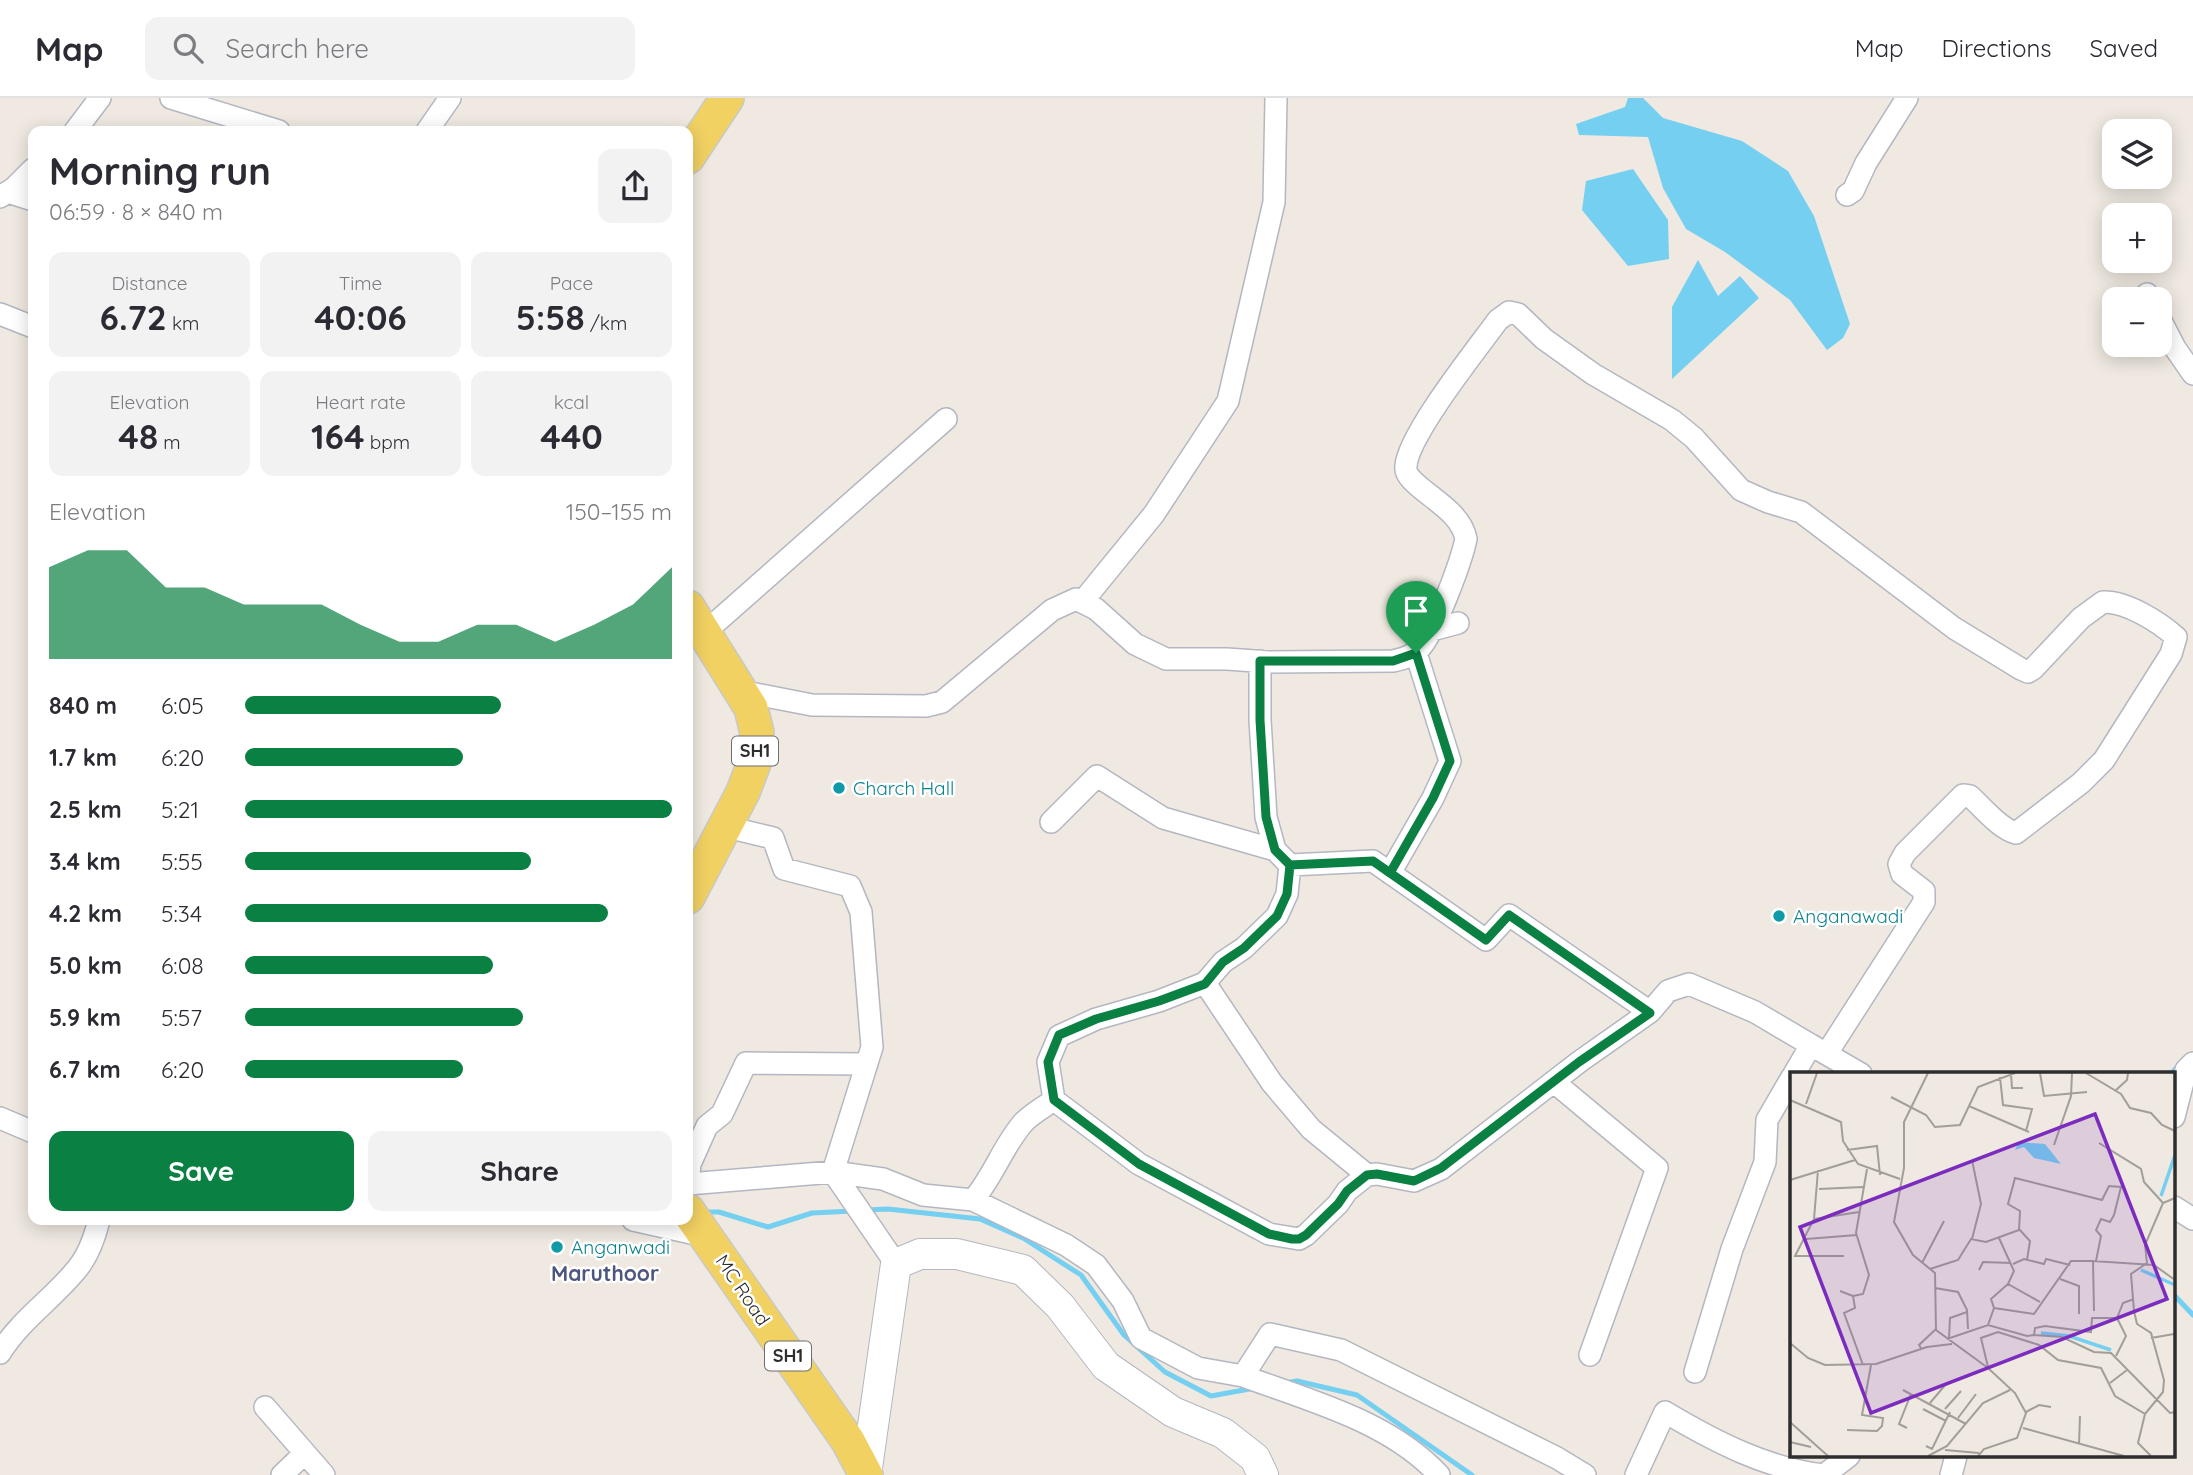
<!DOCTYPE html>
<meta charset="utf-8">
<style>
body{margin:0;font-family:Quicksand,sans-serif;background:#f2f2f3;color:#2b2b33;height:100vh;display:flex;flex-direction:column;font-size:26px;white-space:nowrap}
*{box-sizing:border-box;margin:0}
p{font-size:23px;color:#7c7c81}
.icon{flex:none;width:38px;height:38px;fill:none;stroke:currentColor;stroke-width:2;stroke-linecap:round;stroke-linejoin:round}
.map{position:relative;flex:1;overflow:hidden}
.sheet{position:absolute;left:28px;top:28px;width:665px;height:1099px;display:flex;flex-direction:column;background:#fff;border-radius:14px;box-shadow:0 4px 18px #0003}
.sheet>*{flex:none}
.tools{position:absolute;left:2102px;top:21px;display:grid;gap:14px}
.tools a{display:grid;place-items:center;width:70px;height:70px;border-radius:14px;background:#fff;box-shadow:0 4px 18px #0003;font-size:35px}
.pin{position:absolute;display:grid;place-items:center;width:60px;height:60px;color:#fff;margin:-72px -30px;border-radius:50% 50% 50% 0;rotate:-45deg;box-shadow:0 0 7px #0007}
.pin .icon{rotate:45deg}
.round{display:grid;place-items:center;flex:none;width:74px;height:74px;border-radius:14px;background:#f2f2f3}
.headline{display:flex;align-items:center;justify-content:space-between;height:119px;padding:0 21px}
h1{font-size:38px;font-weight:700;line-height:52px}
.stats{display:grid;grid-template-columns:repeat(3,1fr);gap:10px;height:119px;padding:7px 21px}
.stats div{display:grid;align-content:center;border-radius:14px;background:#f2f2f3;text-align:center}
.stats b{font-size:35px;font-weight:700}
.stats small{font-size:19px;font-weight:400}
.stats p{font-size:19px}
.chart{height:196px;padding:14px 21px}
.chart p{display:flex;justify-content:space-between}
.chart svg{width:100%;height:126px;margin-top:7px;fill:#0b8043;opacity:.7}
.action{display:flex;gap:14px;margin-top:auto;padding:14px 21px}
.action a{flex:1;height:80px;border-radius:14px;background:#0b8043;color:#fff;font-size:28px;font-weight:700;line-height:80px;text-align:center}
.action a+a{background:#f2f2f3;color:#2b2b33}
ul{padding:0 21px;list-style:none;font-size:23px}
li{display:grid;grid-template-columns:112px 84px 1fr;align-items:center;height:52px}
li i{height:18px;border-radius:9px;background:#0b8043}
header{display:flex;align-items:center;gap:42px;box-sizing:border-box;height:98px;padding:0 35px;background:#fff;border-bottom:2px solid #e1e1e2}
header strong{font-size:33px}
nav{display:flex;gap:38px;margin-inline-start:auto;font-size:24px}
.search{width:490px;height:63px;background:#f2f2f3;display:flex;align-items:center;gap:18px;box-sizing:border-box;padding:0 24px;border-radius:14px;color:#7c7c81;font-size:26px}
.map>svg:first-child{display:block}
.water{fill:#75cff0}
.lines{fill:none;stroke-linecap:round;stroke-linejoin:round}
.stream{stroke:#75cff0;stroke-width:5}
.street-casing{stroke:#b4b7c1;stroke-width:24}
.secondary-casing{stroke:#b4b7c1;stroke-width:32}
.primary-casing{stroke:#c9c9c9;stroke-width:36}
.street{stroke:#fff;stroke-width:21}
.secondary{stroke:#fff;stroke-width:30}
.primary{stroke:#f2d163;stroke-width:33}
.route-casing{stroke:#fff;stroke-width:14}
.route{stroke:#0b8043;stroke-width:9}
.culture-dot{fill:#0f9aa8;stroke:#fff;stroke-width:2.5}
.labels{text-anchor:middle;stroke-width:5;stroke-linejoin:round;paint-order:stroke}
.shield{fill:#fff;stroke:#6d6d6d;stroke-width:2}
.shield-label{font-size:18px;font-weight:bold;fill:#2e2e2e}
.culture-label{font-size:19px;fill:#0d838f;stroke:#fff;text-anchor:start}
.street-label{font-size:19px;fill:#2e2e2e;stroke:#fff}
.neighbourhood-label{font-size:21px;font-weight:bold;fill:#4d5680;stroke:#fff}
.inset-river{fill:none;stroke:#75cff0;stroke-width:3.5}
.inset-road{fill:none;stroke:#a29e99;stroke-width:2}
.view{fill:#7b2cbf;fill-opacity:0.15;stroke:#7b2cbf;stroke-width:3.5}
.inset-edge{fill:none;stroke:#2e2e2e;stroke-width:3.5}
</style>
<header>
<strong>Map</strong>
<div class="search"><svg class="icon" aria-label="search" viewBox="0 0 24 24"><circle cx="10" cy="10" r="6"/><path d="M15 15l6 6"/></svg>Search here</div>
<nav><a>Map</a><a>Directions</a><a>Saved</a></nav>
</header>
<div class="map">
<svg width="2193" height="1377" viewBox="0 0 2193 1377">
<rect width="100%" height="100%" fill="#efe9e1"/>
<!-- water -->
<path class="water" d="M1628,0H1643L1663,20L1742,43L1788,73L1814,118L1850,226L1843,240L1827,252L1790,202L1725,154L1686,131L1663,90L1648,39L1579,37L1576,26L1625,9Z
M1633,71L1668,122L1669,161L1628,168L1582,112L1586,83Z
M1698,162L1718,198L1740,178L1759,200L1672,281V209Z"/>
<g class="lines">
<!-- stream -->
<path class="stream" d="M2171,976L2179,967
M866,1112L888,1111L980,1121L1023,1140L1081,1177L1124,1237L1165,1274L1211,1298L1255,1290
M703,1114H719L768,1129L812,1115L853,1113
M2174,1197L2193,1217
M1285,1285L1297,1283L1357,1297L1472,1377"/>
<defs>
<path id="street" d="M171,0L279,33
M75,33L100,0
M427,33L450,0
M8,94L33,102
M1847,97L1853,93L1866,65L1907,0
M0,99L14,90L33,71
M2147,196L2150,201
M0,216L33,229
M2160,221L2175,250L2193,276
M1083,503L1154,416L1228,303L1274,104L1276,0
M1432,532L1458,525
M704,535L946,321
M740,593L812,607L926,608L942,604L1052,512L1076,501L1096,511L1135,546L1166,561H1227L1269,564L1393,563C1402,561 1411,559 1418,552C1434,538 1461,464 1466,441C1461,414 1429,400 1412,382C1408,378 1405,374 1406,368C1408,337 1477,251 1498,222L1509,214L1518,216L1544,241L1593,276L1672,322L1694,340L1741,392L1768,404L1801,414L1954,530L2021,571L2028,574L2033,571L2081,520L2103,504C2126,503 2159,524 2176,539L2171,556L2104,662L2081,685L2016,735C2000,731 1983,710 1970,698L1963,697L1905,755L1899,766L1902,776L1924,793V804L1827,955
M1051,724L1097,678L1163,720L1275,752
M723,728L773,740L784,771L850,788L861,814L872,949L833,1074
M1290,767L1373,763L1486,842L1509,817L1650,914
M1390,775L1433,700L1450,663L1416,555
M1205,885L1272,985L1311,1031L1367,1077
M867,966L746,965L722,1016L707,1028L690,1066L688,1086L833,1074L883,1081L923,1097L973,1102L1066,1147L1096,1167L1123,1203L1141,1240L1198,1270L1243,1278L1270,1236L1341,1252L1557,1360L1585,1377
M1794,976L1811,947L1861,976
M1554,984L1657,1070L1590,1257
M1054,1002L1139,1066L1269,1136L1299,1141L1306,1137L1338,1106L1347,1093L1367,1077L1377,1076L1414,1083L1441,1071L1579,964L1650,914L1668,893L1689,886L1755,914L1811,947
M2174,1019L2186,972L2193,965
M0,1020L33,1034
M833,1074L896,1166
M973,1102C993,1079 1003,1048 1023,1025C1031,1016 1044,1009 1054,1002L1048,964L1059,938L1096,921L1159,903L1205,885L1223,864L1244,850L1277,818L1287,796L1290,767L1275,752L1266,719L1260,622V563
M2174,1109L2193,1121
M633,1122L691,1135
M0,1255C20,1222 53,1201 77,1171C88,1158 95,1138 99,1122
M1695,1274L1732,1151L1765,1064L1767,1022L1792,979
M1243,1278C1310,1303 1389,1323 1439,1377
M265,1309L324,1377
M282,1377L304,1356
M1636,1377L1665,1314C1714,1343 1767,1371 1824,1377L1849,1358
M1951,1377L1956,1358"/>
<path id="secondary" d="M866,1377L896,1166L920,1156H957L1023,1172L1060,1208L1106,1268L1173,1314L1223,1335L1255,1360L1263,1377"/>
<path id="primary" d="M688,59L727,0
M688,509L751,610L757,635L754,665L743,694L688,799
M688,1113L848,1343L866,1377"/>
</defs>
<!-- street casing -->
<use href="#street" class="street-casing"/>
<!-- secondary casing -->
<use href="#secondary" class="secondary-casing"/>
<!-- primary casing -->
<use href="#primary" class="primary-casing"/>
<!-- street -->
<use href="#street" class="street"/>
<!-- secondary -->
<use href="#secondary" class="secondary"/>
<!-- primary -->
<use href="#primary" class="primary"/>
</g>
<g class="lines">
<defs>
<path id="route" d="M1416,555L1450,663L1433,700L1390,775L1373,763L1290,767L1287,796L1277,818L1244,850L1223,864L1205,886L1159,903L1096,921L1059,937L1048,964L1054,1002L1139,1066L1269,1136L1292,1141H1299L1306,1137L1338,1106L1347,1093L1367,1077L1377,1076L1414,1083L1441,1070L1579,964L1650,915L1509,817L1486,842L1373,763L1290,767L1275,752L1266,719L1260,622V563H1393L1416,555"/>
</defs>
<!-- route casing -->
<use href="#route" class="route-casing"/>
<!-- route -->
<use href="#route" class="route"/>
</g>
<!-- markers -->
<g class="culture-dot">
<circle cx="839" cy="690" r="7"/>
<circle cx="1779" cy="818" r="7"/>
<circle cx="557" cy="1149" r="7"/>
</g>
<g class="labels">
<!-- shield labels -->
<g class="shield">
<rect x="732" y="638.5" width="46" height="29" rx="5"/>
<rect x="765" y="1243.5" width="46" height="29" rx="5"/>
</g>
<g class="shield-label">
<text x="755" y="659">SH1</text>
<text x="788" y="1264">SH1</text>
</g>
<!-- culture labels -->
<g class="culture-label">
<text x="853" y="697">Charch Hall</text>
<text x="1793" y="825">Anganawadi</text>
<text x="571" y="1156">Anganwadi</text>
</g>
<!-- street labels -->
<g class="street-label">
<text transform="translate(743 1192) rotate(56)" y="7">MC Road</text>
</g>
<!-- neighbourhood labels -->
<g class="neighbourhood-label">
<text x="605" y="1183">Maruthoor</text>
</g>
</g>
<!-- overview -->
<g transform="translate(1790 974)">
<rect width="385" height="385" fill="#efe9e1"/>
<path d="M229,70L255,72L271,92L244,86L234,75L225,78Z" fill="#75cff0"/>
<path class="inset-river" d="M371,124L385,83M351,198L385,213M251,261L279,264L321,278"/>
<path class="inset-road" d="M138,1L114,50V96L104,150L123,183L145,201L146,258L198,296L225,321L236,341L227,366L194,377L188,384M250,1L254,24L297,20M296,1L331,22L340,36L361,41L372,53L385,59M221,2L222,16H233M210,5L213,33L242,37L236,59M326,18L337,8L338,1M101,25L136,43L145,55L170,53L179,34L239,60M0,28L51,50L53,69L68,92L110,107M16,32L27,1M179,34L188,15L225,1M309,71L351,97L354,110L373,131M264,73L281,24L282,1M57,78L87,74L90,103M182,88L191,132L182,167M28,98L24,147L5,184H54M0,108L65,88M29,117L73,115M24,147L69,140M229,157L240,169L237,188M16,167L67,163M132,191L154,149M357,191L355,173L373,131L385,126M223,192L234,187L254,192L256,187L280,193M140,197L168,188L181,167L196,170L229,158L230,139L218,132L225,106L312,128L319,114L331,115L324,143L320,150L311,147L306,158L311,164L306,189M189,198L193,190L221,191M270,207L289,214V242M218,212L250,230M145,216L168,220L177,238L178,257M50,219L63,224L65,236L54,241L73,293M63,224L73,222L79,203L66,161L77,97M204,236L244,242L281,189H303M304,239L303,189L364,193L385,208M198,253L204,236L201,227L218,212L224,199L209,166M244,263L272,265L304,280L321,281L380,341L385,340M159,266L160,246L177,240M361,266L384,262M157,267L198,253L237,264L244,263L245,256L255,254L301,260L302,246H327L333,231L344,227M0,271L18,286L35,293L86,292L137,275L162,272M131,276L129,273L146,257M326,284L336,264L327,246M198,295L191,266L208,260L249,273L268,288L311,296L325,324L355,342L348,371L361,384M320,311L337,298M113,318L176,352M140,331L156,312M133,337L156,349M155,337L171,319M236,340L249,333L261,335M355,342L373,320L374,308L361,261L347,252L344,239L341,202L357,191M168,346L186,322M0,350L38,384M117,356L109,352L121,322M233,356L334,384M57,358L87,359L92,354L93,346L72,343L81,293M0,370L21,375M289,372L290,344M136,374L142,377L160,340M155,378L189,381M138,384L157,374L193,331L220,318"/>
<path class="view" d="M305,42L377,227L81,341L10,155Z"/>
<rect width="385" height="385" class="inset-edge"/>
</g>
</svg>
<div class="tools">
<a><svg class="icon" aria-label="layers" viewBox="0 0 24 24"><path d="M12 4l9 5-9 5-9-5zM3 14l9 5 9-5"/></svg></a>
<a>+</a>
<a>−</a>
</div>
<div class="pin" style="left:1416px;top:555px;background:#1e9e55"><svg class="icon" aria-label="arrive" viewBox="0 0 24 24"><path d="M6 21V4h12l-3 4 3 4H6"/></svg></div>
<section class="sheet">
<div class="headline"><div><h1>Morning run</h1><p>06:59 · 8 × 840 m</p></div><a class="round"><svg class="icon" aria-label="share" viewBox="0 0 24 24"><path d="M12 15V3M7 8l5-5 5 5M5 13v7h14v-7"/></svg></a></div>
<div class="stats">
<div><p>Distance</p><b>6.72<small> km</small></b></div>
<div><p>Time</p><b>40:06</b></div>
<div><p>Pace</p><b>5:58<small> /km</small></b></div>
</div>
<div class="stats">
<div><p>Elevation</p><b>48<small> m</small></b></div>
<div><p>Heart rate</p><b>164<small> bpm</small></b></div>
<div><p>kcal</p><b>440</b></div>
</div>
<div class="chart"><p><span>Elevation</span>150–155 m</p>
<svg viewBox="0 0 160 44" preserveAspectRatio="none"><path d="M0 44V12L10 6L20 6L30 19L40 19L50 25L60 25L70 25L80 32L90 38L100 38L110 32L120 32L130 38L140 32L150 25L160 12V44z"/></svg>
</div>
<ul>
<li><b>840 m</b>6:05<i style="width:60%"></i></li>
<li><b>1.7 km</b>6:20<i style="width:51%"></i></li>
<li><b>2.5 km</b>5:21<i style="width:100%"></i></li>
<li><b>3.4 km</b>5:55<i style="width:67%"></i></li>
<li><b>4.2 km</b>5:34<i style="width:85%"></i></li>
<li><b>5.0 km</b>6:08<i style="width:58%"></i></li>
<li><b>5.9 km</b>5:57<i style="width:65%"></i></li>
<li><b>6.7 km</b>6:20<i style="width:51%"></i></li>
</ul>
<div class="action"><a>Save</a><a>Share</a></div>
</section>
</div>
